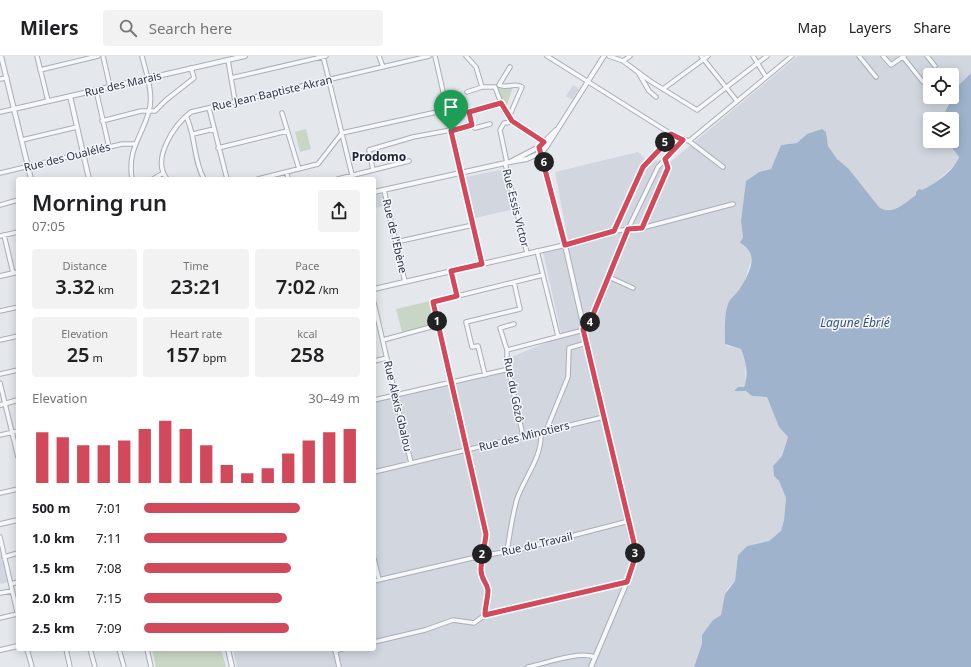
<!DOCTYPE html>
<meta charset="utf-8">
<style>
body{margin:0;font-family:"Noto Sans",sans-serif;background:#f2f2f2;color:#202124;height:100vh;display:flex;flex-direction:column;font-size:15px;white-space:nowrap}
*{box-sizing:border-box;margin:0}
p{font-size:13px;color:#757577}
.icon{flex:none;width:22px;height:22px;fill:none;stroke:currentColor;stroke-width:2;stroke-linecap:round;stroke-linejoin:round}
.map{position:relative;flex:1;overflow:hidden}
.details{position:absolute;left:16px;top:121px;width:360px;height:474px;display:flex;flex-direction:column;background:#fff;border-radius:4px;box-shadow:0 2px 10px #0003}
.details>*{flex:none}
.controls{position:absolute;left:923px;top:12px;display:grid;gap:8px}
.controls a{display:grid;place-items:center;width:36px;height:36px;border-radius:4px;background:#fff;box-shadow:0 2px 10px #0003;font-size:20px}
.pin{position:absolute;display:grid;place-items:center;width:34px;height:34px;color:#fff;margin:-41px -17px;border-radius:50% 50% 50% 0;rotate:-45deg;box-shadow:0 0 4px #0007}
.pin .icon{rotate:45deg}
.km{position:absolute;width:20px;height:20px;margin:-10px;border-radius:50%;background:#222;color:#fff;font-size:11px;line-height:20px;text-align:center}
.round{display:grid;place-items:center;flex:none;width:42px;height:42px;border-radius:4px;background:#f2f2f2}
.summary{display:flex;align-items:center;justify-content:space-between;height:68px;padding:0 16px}
h1{font-size:22px;font-weight:600;line-height:30px}
.stats{display:grid;grid-template-columns:repeat(3,1fr);gap:6px;height:68px;padding:4px 16px}
.stats div{display:grid;align-content:center;border-radius:4px;background:#f2f2f2;text-align:center}
.stats b{font-size:20px;font-weight:600}
.stats small{font-size:11px;font-weight:400}
.stats p{font-size:11px}
.chart{height:112px;padding:8px 16px}
.chart p{display:flex;justify-content:space-between}
.chart svg{width:100%;height:72px;margin-top:4px;stroke:#d1495b;stroke-width:6}
ul{padding:0 16px;list-style:none;font-size:13px}
li{display:grid;grid-template-columns:64px 48px 1fr;align-items:center;height:30px}
li i{height:10px;border-radius:5px;background:#d1495b}
header{display:flex;align-items:center;gap:24px;box-sizing:border-box;height:56px;padding:0 20px;background:#fff;border-bottom:1px solid #e0e0e0}
header strong{font-size:19px}
nav{display:flex;gap:22px;margin-inline-start:auto;font-size:14px}
.search{width:280px;height:36px;background:#f2f2f2;display:flex;align-items:center;gap:10px;box-sizing:border-box;padding:0 14px;border-radius:4px;color:#757577;font-size:15px}
.map>svg:first-child{display:block}
.built{fill:#d2d6de}
.green{fill:#c9d6c5}
.water{fill:#9fb4cc}
.lines{fill:none;stroke-linecap:round;stroke-linejoin:round}
.minor-casing{stroke:#a9aeb7;stroke-width:5.5}
.tertiary-casing{stroke:#a9aeb7;stroke-width:6}
.minor{stroke:#f7f8fa;stroke-width:3.5}
.tertiary{stroke:#f7f8fa;stroke-width:4}
.route-casing{stroke:#fff;stroke-width:8}
.route{stroke:#d1495b;stroke-width:5}
.labels{text-anchor:middle;stroke-width:3;stroke-linejoin:round;paint-order:stroke}
.street-label{font-size:11px;fill:#2b3445;stroke:#f4f6f9}
.neighbourhood-label{font-size:12px;font-weight:bold;fill:#1d2536;stroke:#f4f6f9}
.water-label{font-size:12px;font-style:italic;fill:#34527a;stroke:#f4f6f9}
</style>
<header>
<strong>Milers</strong>
<div class="search"><svg class="icon" aria-label="search" viewBox="0 0 24 24"><circle cx="10" cy="10" r="6"/><path d="M15 15l6 6"/></svg>Search here</div>
<nav><a>Map</a><a>Layers</a><a>Share</a></nav>
</header>
<div class="map">
<svg width="971" height="611" viewBox="0 0 971 611">
<rect width="100%" height="100%" fill="#e4e7ec"/>
<!-- built -->
<path class="built" d="M798,0H971V17L958,30L952,39V19H930V41H951L945,56L930,63V85H947L959,101L956,108L930,131L893,155H883L879,151L848,112L837,103L828,90L826,76L807,78L797,87L781,89L771,113L759,116L746,125L741,165L743,181L740,187L747,191L752,197L751,204L745,224L738,236L732,240L726,290L741,293L747,310L745,314L746,325L744,331L735,335H746L752,340L767,341L779,371L788,381L782,400L773,410L774,420L779,425L786,442L784,464L781,475L769,485L747,490L738,499L735,525L727,533L721,559L713,564L702,579V588L694,611H237L233,593H374V346L511,315L509,302L560,281L561,277L543,196L569,189L555,116L638,96L644,102L669,107Z
M573,29L579,33L572,44L566,40Z
M505,113L514,153L475,162L466,121Z
M383,138L386,150L374,152V140Z
M0,495L8,526L0,528Z"/>
<!-- green -->
<path class="green" d="M513,31L505,55L497,32Z
M306,73L311,93L300,96L295,76Z
M434,244L440,267L402,276L396,253Z
M152,593H221L226,611H156Z"/>
<!-- water -->
<path class="water" d="M971,17V611H694L702,588V579L713,564L721,559L725,538L735,525L738,499L747,490L769,485L781,475L784,464L786,442L779,425L774,420L773,410L782,400L788,381L779,371L767,341L752,340L746,335H734L738,331H744C749,319 746,305 741,293L725,288C725,277 724,259 728,248C730,242 735,239 739,234C749,218 761,198 740,187L743,181L741,165L746,125L759,116L771,113L781,89L797,87L807,78L822,73L826,76L828,90L837,103L848,112L879,151C891,161 906,146 916,139V136L919,133L922,134C935,128 954,115 959,101L947,85H952V63L932,62L945,56L958,30Z"/>
<g class="lines">
<defs>
<path id="minor" d="M37,0L48,45
M103,0L110,31
M323,0L353,123
M379,0L383,11
M435,0L482,208
M466,0L476,11L482,31H495L504,55L512,65
M547,0L676,81L689,85L723,111
M609,0L623,5L650,25L697,54L767,0
M701,0L737,45
M753,0L766,21
M859,0L876,21
M883,0L891,9L904,0
M927,0L935,10
M903,1L923,26
M228,4L235,45
M623,5L630,0
M40,14L98,0
M638,16L649,35L656,41
M231,22L326,0
M0,23L7,22
M499,29C507,33 515,26 522,31L509,61
M499,29L510,11
M663,33L708,0
M96,34L109,91
M467,36L482,31
M209,52L227,123
M0,56L14,53
M282,57L299,113
M186,60C196,80 193,104 204,123
M102,65L141,55H155L166,44L194,22L191,12
M472,69L475,72L490,68
M451,75L472,69L469,56L501,47
M193,78L214,73
M22,84L77,71
M689,85L792,0
M218,92L287,75
M505,107L527,197
M507,107L500,74L504,67L514,66L546,88
M373,114L369,94L413,81L451,74
M287,116L288,123
M0,117L122,88H135
M132,123C127,93 142,81 149,55C154,38 146,17 142,0
M153,123L163,117
M167,123C151,103 174,69 191,56L429,0
M258,123L318,108L342,77L446,54
M338,123L409,105
M384,134L405,226
M0,149L18,144
M642,172L668,112L665,103
M614,175L643,111L662,91L671,78
M4,179L13,217
M0,180L18,176
M396,186L473,169
M565,189L614,175L642,172L733,148
M537,195L558,280
M451,215L457,240
M609,221L633,232
M374,247L411,407
M0,255L18,251
M0,284L18,280
M383,284L438,269
M507,294L500,272L514,268
M374,305L387,302
M0,318L18,314
M485,319L478,290L472,291L466,266L520,253L514,226
M0,327L18,401
M374,344L509,313
M546,375L568,321L569,292L583,288L586,285
M0,379L18,375
M523,380L507,306V294L580,275L590,266L628,173L658,111L683,84
M374,416L604,361
M0,437L18,433
M0,481L18,560
M507,495C510,478 512,460 517,443C525,420 542,402 541,377
M4,501L18,497
M374,503L379,524
M374,525L481,500L521,493L629,465
M11,528L18,526
M0,537L12,535
M485,559C485,551 488,542 488,534C487,526 481,524 481,514C481,501 485,490 486,477L433,246L543,219
M0,562L17,558
M374,586L425,574L453,564L474,567L485,559L627,526
M27,593L32,611
M66,593L70,611
M90,593L95,611
M119,593L124,611
M147,593L151,611
M335,593L339,611
M335,595L342,593
M528,611C547,607 577,595 595,601"/>
<path id="tertiary" d="M1,0L31,123
M70,40L89,123
M14,53L245,0
M539,91L565,189L635,497L632,514L591,611
M510,106L539,91L556,74
M374,136L510,106L527,103L542,96L547,90L604,0
M0,220L18,216
M374,233L565,189
M0,349L18,344
M0,468L18,464
M228,593L232,611
M0,594L18,590"/>
</defs>
<!-- minor casing -->
<use href="#minor" class="minor-casing"/>
<!-- tertiary casing -->
<use href="#tertiary" class="tertiary-casing"/>
<!-- minor -->
<use href="#minor" class="minor"/>
<!-- tertiary -->
<use href="#tertiary" class="tertiary"/>
</g>
<g class="lines">
<defs>
<path id="route" d="M501,47L512,65L544,86L539,91L565,189L614,175L643,111L662,91L671,78L683,84L665,103L668,112L642,172L628,173L590,266L583,273L634,487L635,502L627,526L485,559C485,551 488,542 488,534C487,526 481,524 481,514C481,502 485,490 486,478L433,246L457,240L451,215L482,208L451,75L472,69L469,56Z"/>
</defs>
<!-- route casing -->
<use href="#route" class="route-casing"/>
<!-- route -->
<use href="#route" class="route"/>
</g>
<g class="labels">
<!-- street labels -->
<g class="street-label">
<text transform="translate(123 28) rotate(-13)" y="4">Rue des Marais</text>
<text transform="translate(272 37) rotate(-13)" y="4">Rue Jean Baptiste Akran</text>
<text transform="translate(67 101) rotate(-14)" y="4">Rue des Oualélés</text>
<text transform="translate(516 152) rotate(76)" y="4">Rue Essis Victor</text>
<text transform="translate(395 180) rotate(77)" y="4">Rue de l'Ebène</text>
<text transform="translate(514 334) rotate(79)" y="4">Rue du Gôzô</text>
<text transform="translate(398 350) rotate(77)" y="4">Rue Alexis Gbalou</text>
<text transform="translate(524 380) rotate(-14)" y="4">Rue des Minotiers</text>
<text transform="translate(537 488) rotate(-13)" y="4">Rue du Travail</text>
</g>
<!-- neighbourhood labels -->
<g class="neighbourhood-label">
<text x="379" y="105">Prodomo</text>
</g>
<!-- water labels -->
<g class="water-label">
<text x="855" y="271">Lagune Ébrié</text>
</g>
</g>
</svg>
<div class="controls">
<a><svg class="icon" aria-label="locate" viewBox="0 0 24 24"><circle cx="12" cy="12" r="6"/><path d="M12 2v4M12 18v4M2 12h4M18 12h4"/></svg></a>
<a><svg class="icon" aria-label="layers" viewBox="0 0 24 24"><path d="M12 4l9 5-9 5-9-5zM3 14l9 5 9-5"/></svg></a>
</div>
<div class="pin" style="left:451px;top:75px;background:#1e9e55"><svg class="icon" aria-label="arrive" viewBox="0 0 24 24"><path d="M6 21V4h12l-3 4 3 4H6"/></svg></div>
<b class="km" style="left:437px;top:265px">1</b>
<b class="km" style="left:482px;top:498px">2</b>
<b class="km" style="left:635px;top:497px">3</b>
<b class="km" style="left:590px;top:266px">4</b>
<b class="km" style="left:665px;top:86px">5</b>
<b class="km" style="left:544px;top:106px">6</b>
<section class="details">
<div class="summary"><div><h1>Morning run</h1><p>07:05</p></div><a class="round"><svg class="icon" aria-label="share" viewBox="0 0 24 24"><path d="M12 15V3M7 8l5-5 5 5M5 13v7h14v-7"/></svg></a></div>
<div class="stats">
<div><p>Distance</p><b>3.32<small> km</small></b></div>
<div><p>Time</p><b>23:21</b></div>
<div><p>Pace</p><b>7:02<small> /km</small></b></div>
</div>
<div class="stats">
<div><p>Elevation</p><b>25<small> m</small></b></div>
<div><p>Heart rate</p><b>157<small> bpm</small></b></div>
<div><p>kcal</p><b>258</b></div>
</div>
<div class="chart"><p><span>Elevation</span>30–49 m</p>
<svg viewBox="0 0 160 44" preserveAspectRatio="none"><path d="M5 44V13M15 44V16M25 44V21M35 44V21M45 44V18M55 44V11M65 44V6M75 44V11M85 44V21M95 44V33M105 44V38M115 44V35M125 44V26M135 44V18M145 44V13M155 44V11"/></svg>
</div>
<ul>
<li><b>500 m</b>7:01<i style="width:72%"></i></li>
<li><b>1.0 km</b>7:11<i style="width:66%"></i></li>
<li><b>1.5 km</b>7:08<i style="width:68%"></i></li>
<li><b>2.0 km</b>7:15<i style="width:64%"></i></li>
<li><b>2.5 km</b>7:09<i style="width:67%"></i></li>
</ul>
</section>
</div>
